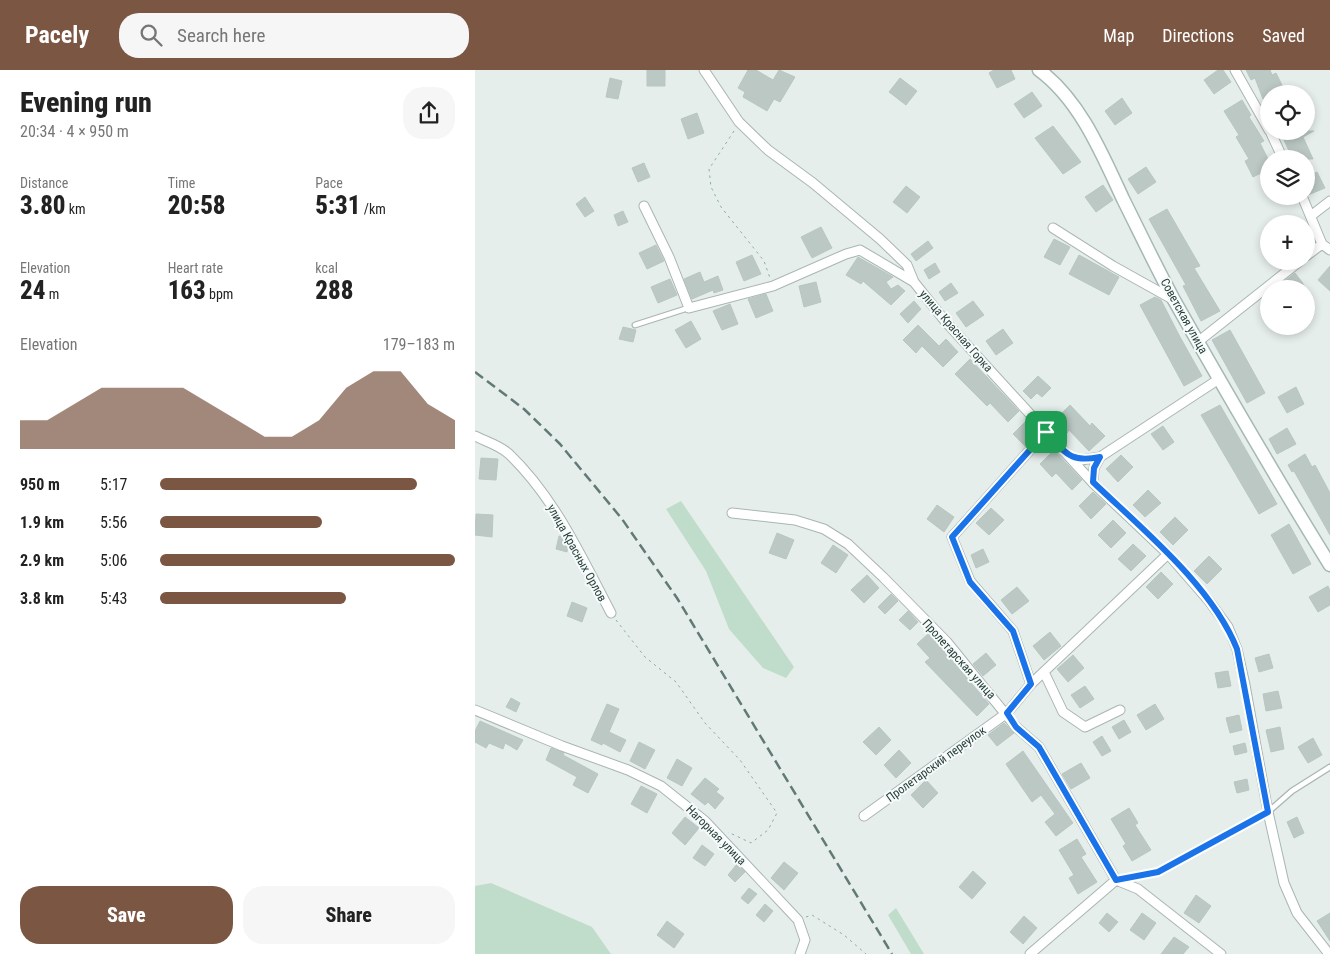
<!DOCTYPE html>
<meta charset="utf-8">
<style>
body{margin:0;font-family:"Roboto Condensed",sans-serif;background:#f6f6f6;color:#222;height:100vh;display:flex;flex-direction:column;font-size:19px;white-space:nowrap}
*{box-sizing:border-box;margin:0}
p{font-size:16px;color:#767676}
.icon{flex:none;width:28px;height:28px;fill:none;stroke:currentColor;stroke-width:2;stroke-linecap:round;stroke-linejoin:round}
.map{position:relative;flex:1;overflow:hidden}
.drawer{display:flex;flex-direction:column;background:#fff;width:475px}
.drawer>*{flex:none}
.controls{position:absolute;left:785px;top:15px;display:grid;gap:10px}
.controls a{display:grid;place-items:center;width:55px;height:55px;border-radius:50%;background:#fff;box-shadow:0 2px 8px #0003;font-size:25px}
.pin{position:absolute;display:grid;place-items:center;width:42px;height:42px;color:#fff;margin:-21px;border-radius:10px;box-shadow:0 2px 8px #0006}
.round{display:grid;place-items:center;flex:none;width:52px;height:52px;border-radius:20px;background:#f6f6f6}
.overview{display:flex;align-items:center;justify-content:space-between;height:85px;padding:0 20px}
h1{font-size:28px;font-weight:800;line-height:38px}
.stats{display:grid;grid-template-columns:repeat(3,1fr);gap:8px;height:85px;padding:5px 20px}
.stats div{display:grid;align-content:center}
.stats b{font-size:25px;font-weight:800}
.stats small{font-size:14px;font-weight:400}
.stats p{font-size:14px}
.chart{height:140px;padding:10px 20px}
.chart p{display:flex;justify-content:space-between}
.chart svg{width:100%;height:90px;margin-top:5px;fill:#7b5642;opacity:.7}
.cta{display:flex;gap:10px;margin-top:auto;padding:10px 20px}
.cta a{flex:1;height:58px;border-radius:20px;background:#7b5642;color:#fff;font-size:20px;font-weight:800;line-height:58px;text-align:center}
.cta a+a{background:#f6f6f6;color:#222}
ul{padding:0 20px;list-style:none;font-size:16px}
li{display:grid;grid-template-columns:80px 60px 1fr;align-items:center;height:38px}
li i{height:12px;border-radius:6px;background:#7b5642}
header{display:flex;align-items:center;gap:30px;box-sizing:border-box;height:70px;padding:0 25px;background:#7b5642;color:#fff}
header strong{font-size:24px}
nav{display:flex;gap:28px;margin-inline-start:auto;font-size:18px}
.search{width:350px;height:45px;background:#f6f6f6;display:flex;align-items:center;gap:12px;box-sizing:border-box;padding:0 18px;border-radius:20px;color:#767676;font-size:19px}
main{display:flex;flex:1;min-height:0}
.map>svg:first-child{display:block}
.green{fill:#c0ddcb}
.building{fill:#bbc8c4;stroke:#b8c7c3}
.lines{fill:none;stroke-linecap:round;stroke-linejoin:round}
.service-casing{stroke:#a9b6b3;stroke-width:7}
.minor-casing{stroke:#a9b6b3;stroke-width:11}
.secondary-casing{stroke:#a5b9b4;stroke-width:15}
.path{stroke:#88afa7;stroke-width:1;stroke-dasharray:2.5 4;stroke-linecap:butt}
.service{stroke:#fff;stroke-width:4.5}
.minor{stroke:#fff;stroke-width:9}
.secondary{stroke:#fff;stroke-width:12}
.rail{stroke:#617a76;stroke-width:2.5;stroke-dasharray:10 5;stroke-linecap:butt}
.route-casing{stroke:#fff;stroke-width:10}
.route{stroke:#1a73e8;stroke-width:6}
.labels{text-anchor:middle;stroke-width:4;stroke-linejoin:round;paint-order:stroke}
.street-label{font-size:12px;fill:#263f3b;stroke:#f6faf9}
</style>
<header>
<strong>Pacely</strong>
<div class="search"><svg class="icon" aria-label="search" viewBox="0 0 24 24"><circle cx="10" cy="10" r="6"/><path d="M15 15l6 6"/></svg>Search here</div>
<nav><a>Map</a><a>Directions</a><a>Saved</a></nav>
</header>
<main>
<section class="drawer">
<div class="overview"><div><h1>Evening run</h1><p>20:34 · 4 × 950 m</p></div><a class="round"><svg class="icon" aria-label="share" viewBox="0 0 24 24"><path d="M12 15V3M7 8l5-5 5 5M5 13v7h14v-7"/></svg></a></div>
<div class="stats">
<div><p>Distance</p><b>3.80<small> km</small></b></div>
<div><p>Time</p><b>20:58</b></div>
<div><p>Pace</p><b>5:31<small> /km</small></b></div>
</div>
<div class="stats">
<div><p>Elevation</p><b>24<small> m</small></b></div>
<div><p>Heart rate</p><b>163<small> bpm</small></b></div>
<div><p>kcal</p><b>288</b></div>
</div>
<div class="chart"><p><span>Elevation</span>179–183 m</p>
<svg viewBox="0 0 160 44" preserveAspectRatio="none"><path d="M0 44V30L10 30L20 22L30 14L40 14L50 14L60 14L70 22L80 30L90 38L100 38L110 30L120 14L130 6L140 6L150 22L160 30V44z"/></svg>
</div>
<ul>
<li><b>950 m</b>5:17<i style="width:87%"></i></li>
<li><b>1.9 km</b>5:56<i style="width:55%"></i></li>
<li><b>2.9 km</b>5:06<i style="width:100%"></i></li>
<li><b>3.8 km</b>5:43<i style="width:63%"></i></li>
</ul>
<div class="cta"><a>Save</a><a>Share</a></div>
</section>
<div class="map">
<svg width="855" height="884" viewBox="0 0 855 884">
<rect width="100%" height="100%" fill="#e6eeeb"/>
<!-- green -->
<path class="green" d="M206,431L319,597L311,608L288,598L254,559L231,501L191,439Z
M16,813L117,857L136,884H0V816Z
M421,838L449,884H436L413,845Z"/>
<!-- building -->
<path class="building" d="M172,0H190V16H172Z
M273,0H281L298,10L304,0L320,7L305,32L299,29L292,41L268,27L270,22L263,18Z
M519,0H536L540,9L522,18L514,3Z
M743,0H748L756,12L739,24L729,10Z
M771,0H795L797,5L801,3L809,19L794,24L788,29L780,8L776,10Z
M135,8L147,11L143,29L131,27Z
M425,8L442,21L431,35L414,22Z
M557,22L567,36L549,48L539,34Z
M647,28L657,43L640,55L630,41Z
M767,30L776,45L774,47L789,71L785,73L794,91V99L778,107L770,91L774,89L761,67L764,65L749,41Z
M222,43L229,63L213,69L206,49Z
M578,56L606,92L588,104L560,68Z
M805,61H839L828,67L838,89H815L812,82L814,81Z
M169,93L175,107L163,112L157,98Z
M671,97L681,112L663,124L653,109Z
M842,102L850,118L833,125L831,122V107Z
M628,115L638,130L621,142L610,127Z
M431,116L445,127L432,143L418,132Z
M110,127L119,141L110,147L101,134Z
M692,139L725,196L719,198L745,241L726,251L708,216L711,215L674,149Z
M148,141L153,152L143,156L139,145Z
M346,157L357,178L337,188L326,167Z
M579,169L595,177L585,195L569,187Z
M453,171L458,178L441,191L436,184Z
M181,175L189,191L172,199L164,183Z
M277,185L286,204L269,211L261,192Z
M604,185L644,207L634,225L594,204Z
M383,187L418,207L411,212L416,219L423,215L430,221L416,235L388,211L386,214L371,205Z
M460,193L465,202L454,209L449,200Z
M855,196V221L843,210Z
M225,202L229,212L243,206L248,220L239,223L238,220L217,229L209,209Z
M820,203L827,212L831,219H810L806,214Z
M195,209L202,225L183,233L176,217Z
M341,212L346,232L329,237L324,216Z
M476,213L483,223L470,231L464,222Z
M291,224L298,241L281,248L273,229Z
M680,227L686,230L705,267L727,306L709,316L665,235Z
M439,231L446,239L433,253L425,244Z
M498,231L509,245L491,257L481,243Z
M255,234L263,254L247,260L238,241Z
M216,251L226,269L211,278L200,260Z
M443,255L464,276L471,269L483,282L468,297L447,276L441,283L428,270Z
M148,257L161,260L158,272L144,269Z
M528,259L538,273L521,285L511,271Z
M755,260L790,323L772,333L737,270Z
M495,289L544,341L533,352L515,333L512,336L480,304Z
M563,306L576,318L567,327L562,323L556,329L548,321Z
M821,317L829,334L812,343L803,327Z
M595,335L615,356L617,353L630,366L614,381L594,360L592,363L580,350Z
M745,335L802,434L784,444L726,345Z
M552,350L563,362L550,376L538,364Z
M688,356L699,372L688,380L676,364Z
M812,358L821,374L802,384L794,369Z
M579,380L607,410L597,420L581,403L577,407L565,394Z
M830,384L837,397L840,395L855,423V465L819,401L817,402L813,395Z
M646,385L658,397L643,412L631,399Z
M6,388L23,389L21,410L4,409Z
M673,420L686,433L670,447L658,435Z
M618,422L631,434L616,449L604,436Z
M462,435L479,447L469,462L452,449Z
M516,438L529,450L514,465L501,453Z
M1,444L18,445L17,467L0,465Z
M700,447L713,460L698,475L685,462Z
M638,450L651,463L636,478L623,465Z
M814,454L836,494L818,504L796,465Z
M302,463L319,470L311,489L294,483Z
M84,466L88,467L93,476L92,482L81,479Z
M658,474L671,486L656,501L643,489Z
M358,475L373,485L361,503L346,493Z
M508,479L514,492L501,498L496,485Z
M734,486L747,499L732,514L719,501Z
M686,502L698,514L683,529L671,517Z
M392,505L404,518L389,533L376,520Z
M853,516L855,521V535L843,542L834,527Z
M542,517L554,531L537,544L526,530Z
M416,524L423,531L410,544L403,537Z
M97,532L112,538L107,552L92,546Z
M433,541L443,552L435,560L424,550Z
M575,562L586,576L569,590L558,576Z
M454,563L514,634L502,646L450,592L455,588L442,574Z
M511,583L521,595L508,606L498,594Z
M794,584L798,598L784,602L780,588Z
M598,585L609,598L593,612L582,599Z
M753,601L756,616L743,618L740,603Z
M610,616L619,629L605,638L596,625Z
M803,621L807,638L791,641L788,624Z
M36,628L45,633L41,642L31,637Z
M132,634L144,639L134,662L151,670L145,682L128,673L127,675L116,670Z
M680,634L689,649L671,660L662,645Z
M764,645L767,660L755,663L751,648Z
M649,650L656,662L644,669L637,657Z
M5,651L48,670L42,680L30,673L28,679L14,673L11,678L0,672V661Z
M529,653L539,663L522,676L513,665Z
M404,657L416,670L401,685L388,672Z
M805,657L809,679L796,682L791,660Z
M627,666L636,681L627,686L618,672Z
M838,668L847,685L833,693L823,677Z
M164,672L180,680L170,699L155,691Z
M770,673L772,682L760,685L758,676Z
M76,678L89,683L88,685L123,704L113,723L98,715L102,707L71,690Z
M424,680L436,693L421,708L409,695Z
M548,681L598,753L581,766L570,752L580,744L566,725L557,732L531,694Z
M202,689L217,698L207,716L192,708Z
M606,693L615,708L596,719L587,704Z
M230,708L244,719L241,722L249,728L240,739L233,732L230,735L216,724Z
M772,709L774,720L762,723L759,712Z
M451,710L463,723L448,738L436,725Z
M166,716L182,724L172,743L156,734Z
M654,738L663,753L660,755L676,780L657,791L648,776L651,774L636,749Z
M210,747L224,758L210,775L197,763Z
M822,747L829,763L819,768L812,752Z
M602,769L611,784L606,787L622,812L603,824L594,808L599,805L584,780Z
M227,775L239,784L230,796L218,788Z
M309,792L323,803L309,820L296,808Z
M262,794L270,802L260,812L253,805Z
M498,801L511,813L497,829L484,817Z
M274,818L282,824L273,834L266,828Z
M721,825L736,836L724,853L709,843Z
M290,834L298,841L289,852L281,845Z
M632,843L643,852L634,862L624,853Z
M667,843L681,853L669,870L655,860Z
M855,843V871L842,851Z
M549,846L562,858L548,874L535,862Z
M192,851L209,864L199,878L182,865Z
M699,867L714,877L708,884H686Z"/>
<g class="lines">
<defs>
<path id="service" d="M160,255L213,238
M645,809L683,802L745,769L793,742L817,721L855,697"/>
<path id="minor" d="M229,0L264,52L293,80L338,113L405,169L432,195L439,212L470,251L618,413L693,484L734,531L753,557L762,579L770,615L793,742L809,813L822,843L854,884
M760,0L794,60
M795,61L808,89
M827,126L847,174L855,180
M169,136L194,187L214,238L298,216L371,184L385,180L439,212
M837,145L855,131
M578,158L638,196L699,230
M831,186L847,174
M724,271L825,191
M0,366C10,371 26,376 34,384C80,428 107,488 136,543
M596,388L606,390L625,387
M618,413L619,398L625,387L744,309
M257,443L320,450L349,459L373,474L408,507L472,572L541,657L564,677L641,810L663,819L746,884
M569,602L588,642L610,657L645,640
M556,614L538,561L495,511L477,467L571,362
M0,640L87,676L153,700L186,716L230,751L323,850L330,870L325,884
M389,746L532,643L556,614L693,484
M555,884L641,810"/>
<path id="secondary" d="M564,0C605,30 627,84 648,129C665,163 681,197 699,230C750,320 801,408 855,495"/>
</defs>
<!-- service casing -->
<use href="#service" class="service-casing"/>
<!-- minor casing -->
<use href="#minor" class="minor-casing"/>
<!-- secondary casing -->
<use href="#secondary" class="secondary-casing"/>
<!-- path -->
<path class="path" d="M259,61L234,99L236,117L246,137L289,191L295,208
M141,550L170,587L201,612L230,653L265,690L302,743L293,760L276,773L253,762
M331,847L337,845L369,865L391,884"/>
<!-- service -->
<use href="#service" class="service"/>
<!-- minor -->
<use href="#minor" class="minor"/>
<!-- secondary -->
<use href="#secondary" class="secondary"/>
<!-- rail -->
<path class="rail" d="M0,302L49,339L85,374L147,449L202,528L417,884"/>
</g>
<g class="lines">
<defs>
<path id="route" d="M571,362C591,383 594,393 625,387L619,398L618,412C667,459 737,516 762,579L793,742L683,802L641,810L564,677L541,657L532,643L556,614L538,561L495,512L477,467Z"/>
</defs>
<!-- route casing -->
<use href="#route" class="route-casing"/>
<!-- route -->
<use href="#route" class="route"/>
</g>
<g class="labels">
<!-- street labels -->
<g class="street-label">
<text transform="translate(709 246) rotate(61)" y="4">Советская улица</text>
<text transform="translate(481 261) rotate(49)" y="4">улица Красная Горка</text>
<text transform="translate(102 483) rotate(61)" y="4">улица Красных Орлов</text>
<text transform="translate(484 589) rotate(48)" y="4">Пролетарская улица</text>
<text transform="translate(461 694) rotate(-36)" y="4">Пролетарский переулок</text>
<text transform="translate(241 765) rotate(45)" y="4">Нагорная улица</text>
</g>
</g>
</svg>
<div class="controls">
<a><svg class="icon" aria-label="locate" viewBox="0 0 24 24"><circle cx="12" cy="12" r="6"/><path d="M12 2v4M12 18v4M2 12h4M18 12h4"/></svg></a>
<a><svg class="icon" aria-label="layers" viewBox="0 0 24 24"><path d="M12 4l9 5-9 5-9-5zM3 14l9 5 9-5"/></svg></a>
<a>+</a>
<a>−</a>
</div>
<div class="pin" style="left:571px;top:362px;background:#1e9e55"><svg class="icon" aria-label="arrive" viewBox="0 0 24 24"><path d="M6 21V4h12l-3 4 3 4H6"/></svg></div>
</div>
</main>
